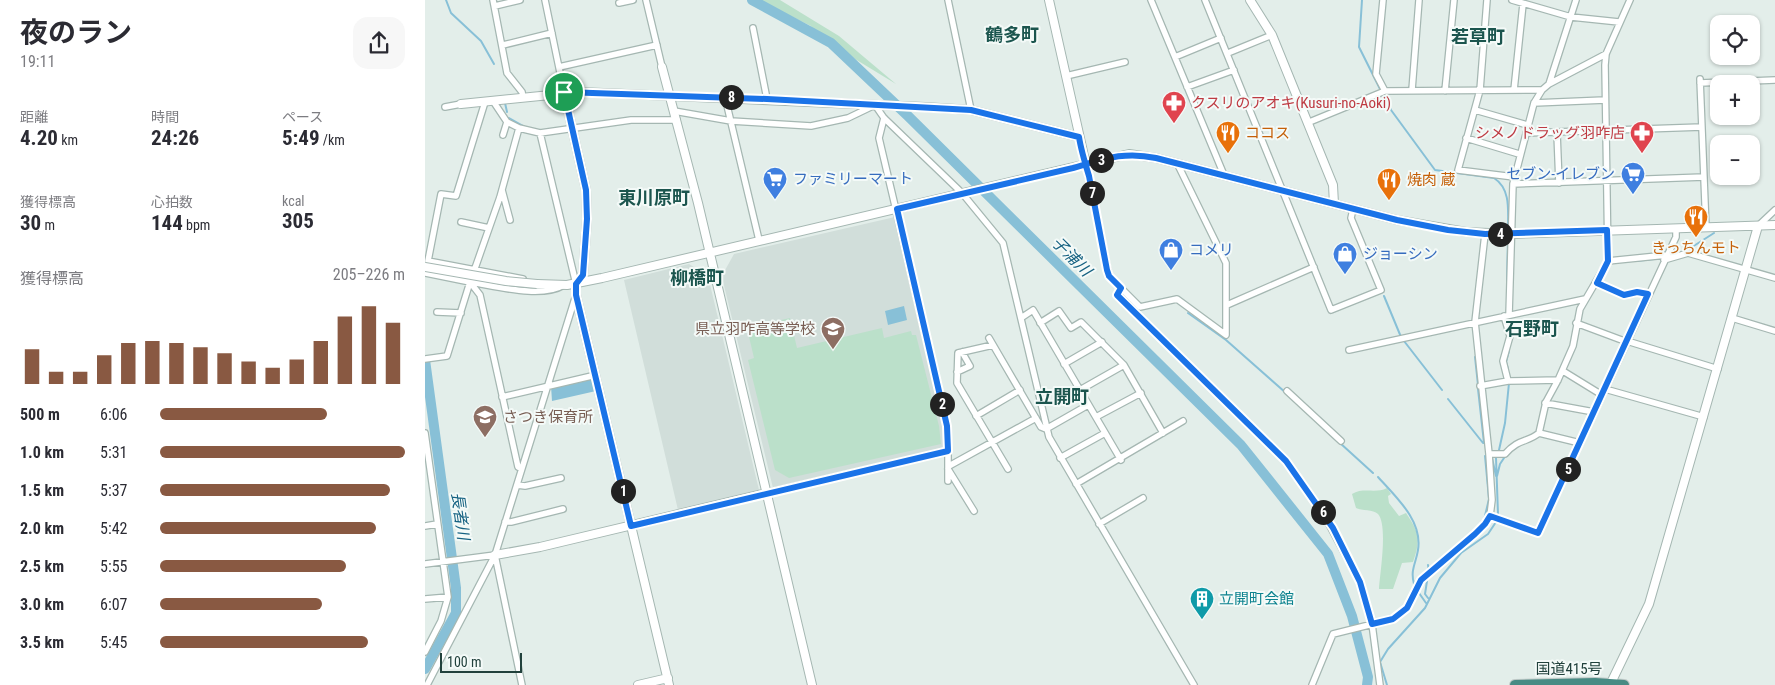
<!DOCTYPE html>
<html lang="ja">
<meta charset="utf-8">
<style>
body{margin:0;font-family:"Roboto Condensed","Noto Sans JP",sans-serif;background:#f7f7f7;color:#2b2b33;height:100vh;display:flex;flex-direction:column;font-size:19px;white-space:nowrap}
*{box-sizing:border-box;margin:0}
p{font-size:16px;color:#7c7c81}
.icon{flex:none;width:28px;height:28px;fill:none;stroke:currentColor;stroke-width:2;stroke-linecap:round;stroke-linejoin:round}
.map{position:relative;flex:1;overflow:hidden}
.sheet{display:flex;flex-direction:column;background:#fff;width:425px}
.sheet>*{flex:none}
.buttons{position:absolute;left:1285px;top:15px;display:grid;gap:10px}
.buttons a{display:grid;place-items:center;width:50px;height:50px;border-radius:10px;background:#fff;box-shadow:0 1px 4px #0004;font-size:25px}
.scale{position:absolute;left:15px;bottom:12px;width:82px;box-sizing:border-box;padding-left:5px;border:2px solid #21413c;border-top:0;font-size:14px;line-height:18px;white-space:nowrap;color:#21413c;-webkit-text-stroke:4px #f4faf8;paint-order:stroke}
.pin{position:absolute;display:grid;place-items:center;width:42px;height:42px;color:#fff;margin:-21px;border:2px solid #fff;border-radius:50%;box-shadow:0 1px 5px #0007}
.km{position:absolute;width:25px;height:25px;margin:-12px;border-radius:50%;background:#222;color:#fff;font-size:14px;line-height:25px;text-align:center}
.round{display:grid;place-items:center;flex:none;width:52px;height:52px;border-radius:15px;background:#f7f7f7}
.head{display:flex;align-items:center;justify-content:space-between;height:85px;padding:0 20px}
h1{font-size:28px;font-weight:700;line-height:38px}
.stats{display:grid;grid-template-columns:repeat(3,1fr);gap:8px;height:85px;padding:5px 20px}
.stats div{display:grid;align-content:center}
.stats b{font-size:21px;font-weight:700}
.stats small{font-size:14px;font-weight:400}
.stats p{font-size:14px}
.chart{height:140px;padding:10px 20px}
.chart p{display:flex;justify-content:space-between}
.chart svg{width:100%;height:90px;margin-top:5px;stroke:#895942;stroke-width:6}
ul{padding:0 20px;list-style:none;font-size:16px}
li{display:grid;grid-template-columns:80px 60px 1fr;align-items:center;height:38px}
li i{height:12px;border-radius:6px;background:#895942}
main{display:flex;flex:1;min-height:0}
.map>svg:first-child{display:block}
.built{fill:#d1deda}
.green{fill:#bbe0ca}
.water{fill:#88c0d7}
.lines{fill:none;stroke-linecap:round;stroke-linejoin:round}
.stream{stroke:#88c0d7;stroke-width:2}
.river{stroke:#88c0d7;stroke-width:10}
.minor-casing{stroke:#a5b7b2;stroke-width:8}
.tertiary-casing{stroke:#a5b7b2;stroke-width:10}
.trunk-casing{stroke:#c1cac8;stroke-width:12}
.minor{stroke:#fff;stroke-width:5.5}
.tertiary{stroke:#fff;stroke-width:8}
.trunk{stroke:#488b84;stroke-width:10}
.tertiary-bridge-casing{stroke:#a5b7b2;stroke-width:10;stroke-linecap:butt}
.tertiary-bridge{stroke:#fff;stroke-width:8}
.route-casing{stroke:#fff;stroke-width:10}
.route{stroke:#1a73e8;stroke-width:6}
.labels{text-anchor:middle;stroke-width:4;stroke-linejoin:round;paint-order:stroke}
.health-label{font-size:15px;fill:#be3a42;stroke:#f4faf8;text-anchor:start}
.food-label{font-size:15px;fill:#c56008;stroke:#f4faf8;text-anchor:start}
.shop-label{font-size:15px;fill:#366cbe;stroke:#f4faf8;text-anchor:start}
.education-label{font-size:15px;fill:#785e54;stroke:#f4faf8;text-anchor:end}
.culture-label{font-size:15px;fill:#0d838f;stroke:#f4faf8;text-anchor:start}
.street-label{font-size:15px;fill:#21413c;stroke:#f4faf8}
.water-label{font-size:16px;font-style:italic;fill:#166282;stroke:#f4faf8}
.quarter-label{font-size:18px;font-weight:bold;fill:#1b554e;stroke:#f4faf8}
</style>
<main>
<section class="sheet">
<div class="head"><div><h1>夜のラン</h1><p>19:11</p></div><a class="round"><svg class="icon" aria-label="share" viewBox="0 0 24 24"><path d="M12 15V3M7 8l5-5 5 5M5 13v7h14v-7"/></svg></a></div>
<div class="stats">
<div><p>距離</p><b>4.20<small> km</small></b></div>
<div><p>時間</p><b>24:26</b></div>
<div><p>ペース</p><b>5:49<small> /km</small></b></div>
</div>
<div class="stats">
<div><p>獲得標高</p><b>30<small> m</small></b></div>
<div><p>心拍数</p><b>144<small> bpm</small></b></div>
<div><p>kcal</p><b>305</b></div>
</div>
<div class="chart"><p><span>獲得標高</span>205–226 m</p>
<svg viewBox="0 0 160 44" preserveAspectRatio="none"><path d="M5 44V27M15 44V38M25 44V38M35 44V30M45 44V24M55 44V23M65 44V24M75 44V26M85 44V29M95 44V33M105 44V36M115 44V32M125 44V23M135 44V11M145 44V6M155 44V14"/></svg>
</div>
<ul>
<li><b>500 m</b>6:06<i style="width:68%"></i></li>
<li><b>1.0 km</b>5:31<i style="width:100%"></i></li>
<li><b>1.5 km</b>5:37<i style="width:94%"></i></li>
<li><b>2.0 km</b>5:42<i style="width:88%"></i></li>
<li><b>2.5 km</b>5:55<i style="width:76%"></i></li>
<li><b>3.0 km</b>6:07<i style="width:66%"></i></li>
<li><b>3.5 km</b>5:45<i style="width:85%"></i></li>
</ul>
</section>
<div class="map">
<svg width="1350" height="685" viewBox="0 0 1350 685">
<rect width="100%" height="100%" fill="#e3eeea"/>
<!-- built -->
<path class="built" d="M470,217L520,427L521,449L354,489L348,488L296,273L299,272L309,254Z
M264,264L283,276L334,490L253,510L199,280Z"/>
<!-- green -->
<path class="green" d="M333,0H355L414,36L471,84L430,59L407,40L388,30L386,26Z
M365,318L372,348L457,328L459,338L486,331L487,335H491L514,426L516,444L364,478L350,470L323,360L329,358L322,328Z
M962,488L966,494L963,496L964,503L974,516L981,513C994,532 996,540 988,562L977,563L968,589H954C955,573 963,525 953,514C948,509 937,511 931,508L927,494C938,487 951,494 962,488Z"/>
<!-- water -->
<path class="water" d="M479,306L482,320L463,325L460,311Z
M168,378L171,391L127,401L126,386Z"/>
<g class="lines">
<!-- stream -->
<path class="stream" d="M21,0L26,13L56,41L69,64
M937,0L934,47L955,89
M959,95L966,110L1010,170L1069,178C1086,189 1083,211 1083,228
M80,103L82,112
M84,118L100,127
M1264,249L1289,233
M1211,261L1229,259
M1082,281L1083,238
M1175,283L1185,265
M959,296L976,337
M763,313L801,340L861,393
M1083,318L1085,327
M979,341L1017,390
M1050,357L1053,385
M1083,369L1081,362L1084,351
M1053,389L1059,443
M1023,399L1058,443
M915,443L948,473
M1074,450L1080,423L1084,383
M1067,458L1071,476
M1071,458L1073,514
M1072,476L1075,464L1081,455
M953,477C971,497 998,521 993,550C991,563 985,570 989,584
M1059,520L1064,499L1060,456
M1003,565L1004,571
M1002,581L1000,594L1003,598
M994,593L1001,603
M962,685L955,662L963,649L1000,608L1015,578L1036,553L1063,534L1071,522"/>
<!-- river -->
<path class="river" d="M327,0L406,43L483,116L816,445L903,554L927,616L943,677L942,685
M0,360L31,588V613L0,669"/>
<defs>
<path id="minor" d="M68,0L82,73L97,92L98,97
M120,0L139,92
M221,0L237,67
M523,0L546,110
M726,0L799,175
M780,0L906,310L956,290L926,218L928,209
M958,0L951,74L960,91
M1062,0L1055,90L1033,170L1089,177
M1087,0L1146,17L1194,22
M194,3L208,0
M70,6L95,0
M328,28L342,99
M78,45L127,33
M803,53L847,35
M750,57L796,38
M134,67L232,45
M641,76L700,62
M1275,79L1281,228
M1275,83L1350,80
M1124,84L1151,0
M762,87L809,70
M987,90L994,0
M1089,90L1098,4
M1020,91L1029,0
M300,97L334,240
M68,101L82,122L94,128L115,133L206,120H252
M60,102L31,196L16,194L3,261L98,279
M1109,103L1180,100
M20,107L36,104
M1050,110L1102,125
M249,111L306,121L386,126L423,118L450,105L459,118L537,193L578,243L624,437L769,685
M882,123L960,91L1117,90L1124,84L1181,54
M115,133L151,284
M1101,133L1277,127
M1132,133L1134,183
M78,135L82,122
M1041,138L1094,154
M661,165L684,276L715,307L752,299L801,335V263L752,163
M1088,184L1279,177
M77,190L85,220
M36,222L64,228
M1333,226L1350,210
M1239,260L1263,253L1350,278
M1183,261L1242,255
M0,273L45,282L55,295L93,467L97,468
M48,274L75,197L94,128
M1172,283L1199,295L1212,292L1223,294
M696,288L692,295L861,461L897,511L935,582L947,624L955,685
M802,305L889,267
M12,312L36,313
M1084,315L1088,184L1109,103L1117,90
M1079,316L1085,336L1078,361L1083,381
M596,318L608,310L696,460
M1307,318L1350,331
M615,323L634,311L646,328L656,322L699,365L738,433
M1151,323L1202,342
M564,338L616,427L621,429L663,405
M1202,341L1293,369
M568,345L533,353L532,383L583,469
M924,350L1160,299
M0,359L22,356L45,282C71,286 116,299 139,285
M639,364L677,342
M1138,371L1177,395
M532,372L545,366L537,352
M1055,386L1083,381L1133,380
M1180,389L1279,417
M655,390L699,365
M862,391L916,441
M77,397L171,375
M1120,403L1169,412
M551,416L595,390
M671,417L716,393
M0,433L23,597L16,621L0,652
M1114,433L1121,402L1133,380L1148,346L1155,309L1183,261L1180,65L1181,54L1205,0
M1064,454H1080C1094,438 1102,443 1114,433L1155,443
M635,458L680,433
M524,466L611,418
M523,469L549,511
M523,481V451
M651,484L758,421
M92,485L100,486L136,478
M342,493L523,451L522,426L454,138L459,118
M1065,516L1113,533L1251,237V229
M80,522H86L138,509
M674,524L718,498
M0,526L12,524
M70,555L97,685
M0,564L70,555
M0,599L23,597
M2,685L70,555L151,295
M887,685L908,634L968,619L982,608L996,580L1050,534L1060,524L1065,516L1067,500L1064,454L1050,322L1060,234"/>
<path id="tertiary" d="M624,0L661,165
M825,0L847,35L908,185L909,204
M237,67L273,203L387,685
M139,92L161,190L162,219L158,275L151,284V295L244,685
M36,104L155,92L500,107L546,110L654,137
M112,284L142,285L177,278L704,154L731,158L972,220L1041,232L1087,234L1350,225
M70,555L115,547L342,493
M213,685L243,678
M1185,685L1224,604L1333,226"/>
<path id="trunk" d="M1090,685L1170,683L1199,685"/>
</defs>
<!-- minor casing -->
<use href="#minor" class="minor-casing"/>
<!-- tertiary casing -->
<use href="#tertiary" class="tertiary-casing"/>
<!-- trunk casing -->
<use href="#trunk" class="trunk-casing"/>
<!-- minor -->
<use href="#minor" class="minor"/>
<!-- tertiary -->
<use href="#tertiary" class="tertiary"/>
<!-- trunk -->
<use href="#trunk" class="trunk"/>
<defs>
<path id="tertiary-bridge" d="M0,267L81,281L112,284"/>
</defs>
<!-- tertiary-bridge casing -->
<use href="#tertiary-bridge" class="tertiary-bridge-casing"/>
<!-- tertiary-bridge -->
<use href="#tertiary-bridge" class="tertiary-bridge"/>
</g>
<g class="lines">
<defs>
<path id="route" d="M139,92L161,190L162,219L158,275L151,284V295L206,526L523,451L522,426L472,209L648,168C679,159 699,151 731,158L972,220L1023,230L1060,234L1182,230L1183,261L1172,283L1199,295L1212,292L1223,294L1113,533L1065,516L1060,524L1050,534L996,580L982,608L968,619L947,624L935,582L908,528L861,461L692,295L696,288L684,276L682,270L664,176C660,163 656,150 654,137L546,110L342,99L139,92"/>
</defs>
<!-- route casing -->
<use href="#route" class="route-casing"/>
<!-- route -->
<use href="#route" class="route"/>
</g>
<!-- icons -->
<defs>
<symbol id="pharmacy-pin" viewBox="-11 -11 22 30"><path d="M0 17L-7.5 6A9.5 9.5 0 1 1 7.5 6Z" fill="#e0444e" stroke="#f4faf8"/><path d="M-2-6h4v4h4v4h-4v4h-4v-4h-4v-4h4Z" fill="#fff"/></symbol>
<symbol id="restaurant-pin" viewBox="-11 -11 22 30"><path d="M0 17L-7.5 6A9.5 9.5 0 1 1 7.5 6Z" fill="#e8710a" stroke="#f4faf8"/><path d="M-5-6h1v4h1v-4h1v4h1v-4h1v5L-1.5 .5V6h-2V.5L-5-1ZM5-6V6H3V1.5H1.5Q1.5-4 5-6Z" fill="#fff"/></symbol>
<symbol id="supermarket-pin" viewBox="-11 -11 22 30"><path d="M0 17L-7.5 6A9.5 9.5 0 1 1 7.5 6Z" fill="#3f7fe0" stroke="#f4faf8"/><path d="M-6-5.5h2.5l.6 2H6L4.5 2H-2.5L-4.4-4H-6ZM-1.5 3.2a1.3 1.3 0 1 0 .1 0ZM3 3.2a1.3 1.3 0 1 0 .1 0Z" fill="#fff"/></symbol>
<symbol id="shop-pin" viewBox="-11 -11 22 30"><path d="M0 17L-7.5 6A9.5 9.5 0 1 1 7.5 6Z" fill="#3f7fe0" stroke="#f4faf8"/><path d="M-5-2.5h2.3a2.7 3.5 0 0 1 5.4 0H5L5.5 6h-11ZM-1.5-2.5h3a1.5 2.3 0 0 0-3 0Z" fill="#fff"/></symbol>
<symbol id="school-pin" viewBox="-11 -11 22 30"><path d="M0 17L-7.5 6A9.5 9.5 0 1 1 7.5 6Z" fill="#8d6e63" stroke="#f4faf8"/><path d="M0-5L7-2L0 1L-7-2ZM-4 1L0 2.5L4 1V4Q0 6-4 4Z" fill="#fff"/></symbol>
<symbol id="building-pin" viewBox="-11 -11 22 30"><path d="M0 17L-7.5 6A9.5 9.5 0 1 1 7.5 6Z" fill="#0f9aa8" stroke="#f4faf8"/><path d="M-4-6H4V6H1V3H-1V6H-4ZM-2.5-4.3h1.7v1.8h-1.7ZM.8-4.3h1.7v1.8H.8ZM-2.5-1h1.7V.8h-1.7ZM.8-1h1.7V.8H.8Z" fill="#fff"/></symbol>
</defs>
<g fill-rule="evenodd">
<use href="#pharmacy-pin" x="735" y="89" width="28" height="38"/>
<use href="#restaurant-pin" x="789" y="119" width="28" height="38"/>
<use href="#pharmacy-pin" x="1203" y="119" width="28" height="38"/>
<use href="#supermarket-pin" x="1194" y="160" width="28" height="38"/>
<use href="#supermarket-pin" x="336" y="165" width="28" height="38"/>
<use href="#restaurant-pin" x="950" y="166" width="28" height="38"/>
<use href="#restaurant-pin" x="1257" y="203" width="28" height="38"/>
<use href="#shop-pin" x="732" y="236" width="28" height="38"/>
<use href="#shop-pin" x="906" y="240" width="28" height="38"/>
<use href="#school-pin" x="394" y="315" width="28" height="38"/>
<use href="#school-pin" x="46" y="403" width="28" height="38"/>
<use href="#building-pin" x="763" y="585" width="28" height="38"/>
</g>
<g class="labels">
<!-- health labels -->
<g class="health-label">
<text x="766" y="108">クスリのアオキ(Kusuri-no-Aoki)</text>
<text x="1200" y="138" text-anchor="end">シメノドラッグ羽咋店</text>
</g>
<!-- food labels -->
<g class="food-label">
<text x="820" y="138">ココス</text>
<text x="982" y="185">焼肉 蔵</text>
<text x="1271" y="253" text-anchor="middle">きっちんモト</text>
</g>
<!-- shop labels -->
<g class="shop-label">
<text x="1190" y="179" text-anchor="end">セブン-イレブン</text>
<text x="368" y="184">ファミリーマート</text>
<text x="764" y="255">コメリ</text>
<text x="938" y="259">ジョーシン</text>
</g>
<!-- education labels -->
<g class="education-label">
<text x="390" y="334">県立羽咋高等学校</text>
<text x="78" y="422" text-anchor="start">さつき保育所</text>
</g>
<!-- culture labels -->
<g class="culture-label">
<text x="794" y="604">立開町会館</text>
</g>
<!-- street labels -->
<g class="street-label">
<text x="1144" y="674">国道415号</text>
</g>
<!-- water labels -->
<g class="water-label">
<text transform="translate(647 256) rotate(45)" y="6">子浦川</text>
<text transform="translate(36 516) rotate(82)" y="6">長者川</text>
</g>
<!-- quarter labels -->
<g class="quarter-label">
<text x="587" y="41">鶴多町</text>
<text x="1053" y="43">若草町</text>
<text x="229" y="204">東川原町</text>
<text x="272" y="284">柳橋町</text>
<text x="1107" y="335">石野町</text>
<text x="637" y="403">立開町</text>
</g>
</g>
</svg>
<div class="buttons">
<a><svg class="icon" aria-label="locate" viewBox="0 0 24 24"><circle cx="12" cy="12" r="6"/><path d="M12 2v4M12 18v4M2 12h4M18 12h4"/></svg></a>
<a>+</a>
<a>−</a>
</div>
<div class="scale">100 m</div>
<div class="pin" style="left:139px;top:92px;background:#1e9e55"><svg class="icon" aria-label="arrive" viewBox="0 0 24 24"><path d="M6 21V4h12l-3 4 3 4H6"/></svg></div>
<b class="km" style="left:198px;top:491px">1</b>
<b class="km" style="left:517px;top:404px">2</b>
<b class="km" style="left:676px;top:160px">3</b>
<b class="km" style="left:1075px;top:234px">4</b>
<b class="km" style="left:1143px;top:469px">5</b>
<b class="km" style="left:898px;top:512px">6</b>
<b class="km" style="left:667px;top:193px">7</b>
<b class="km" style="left:306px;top:97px">8</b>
</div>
</main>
